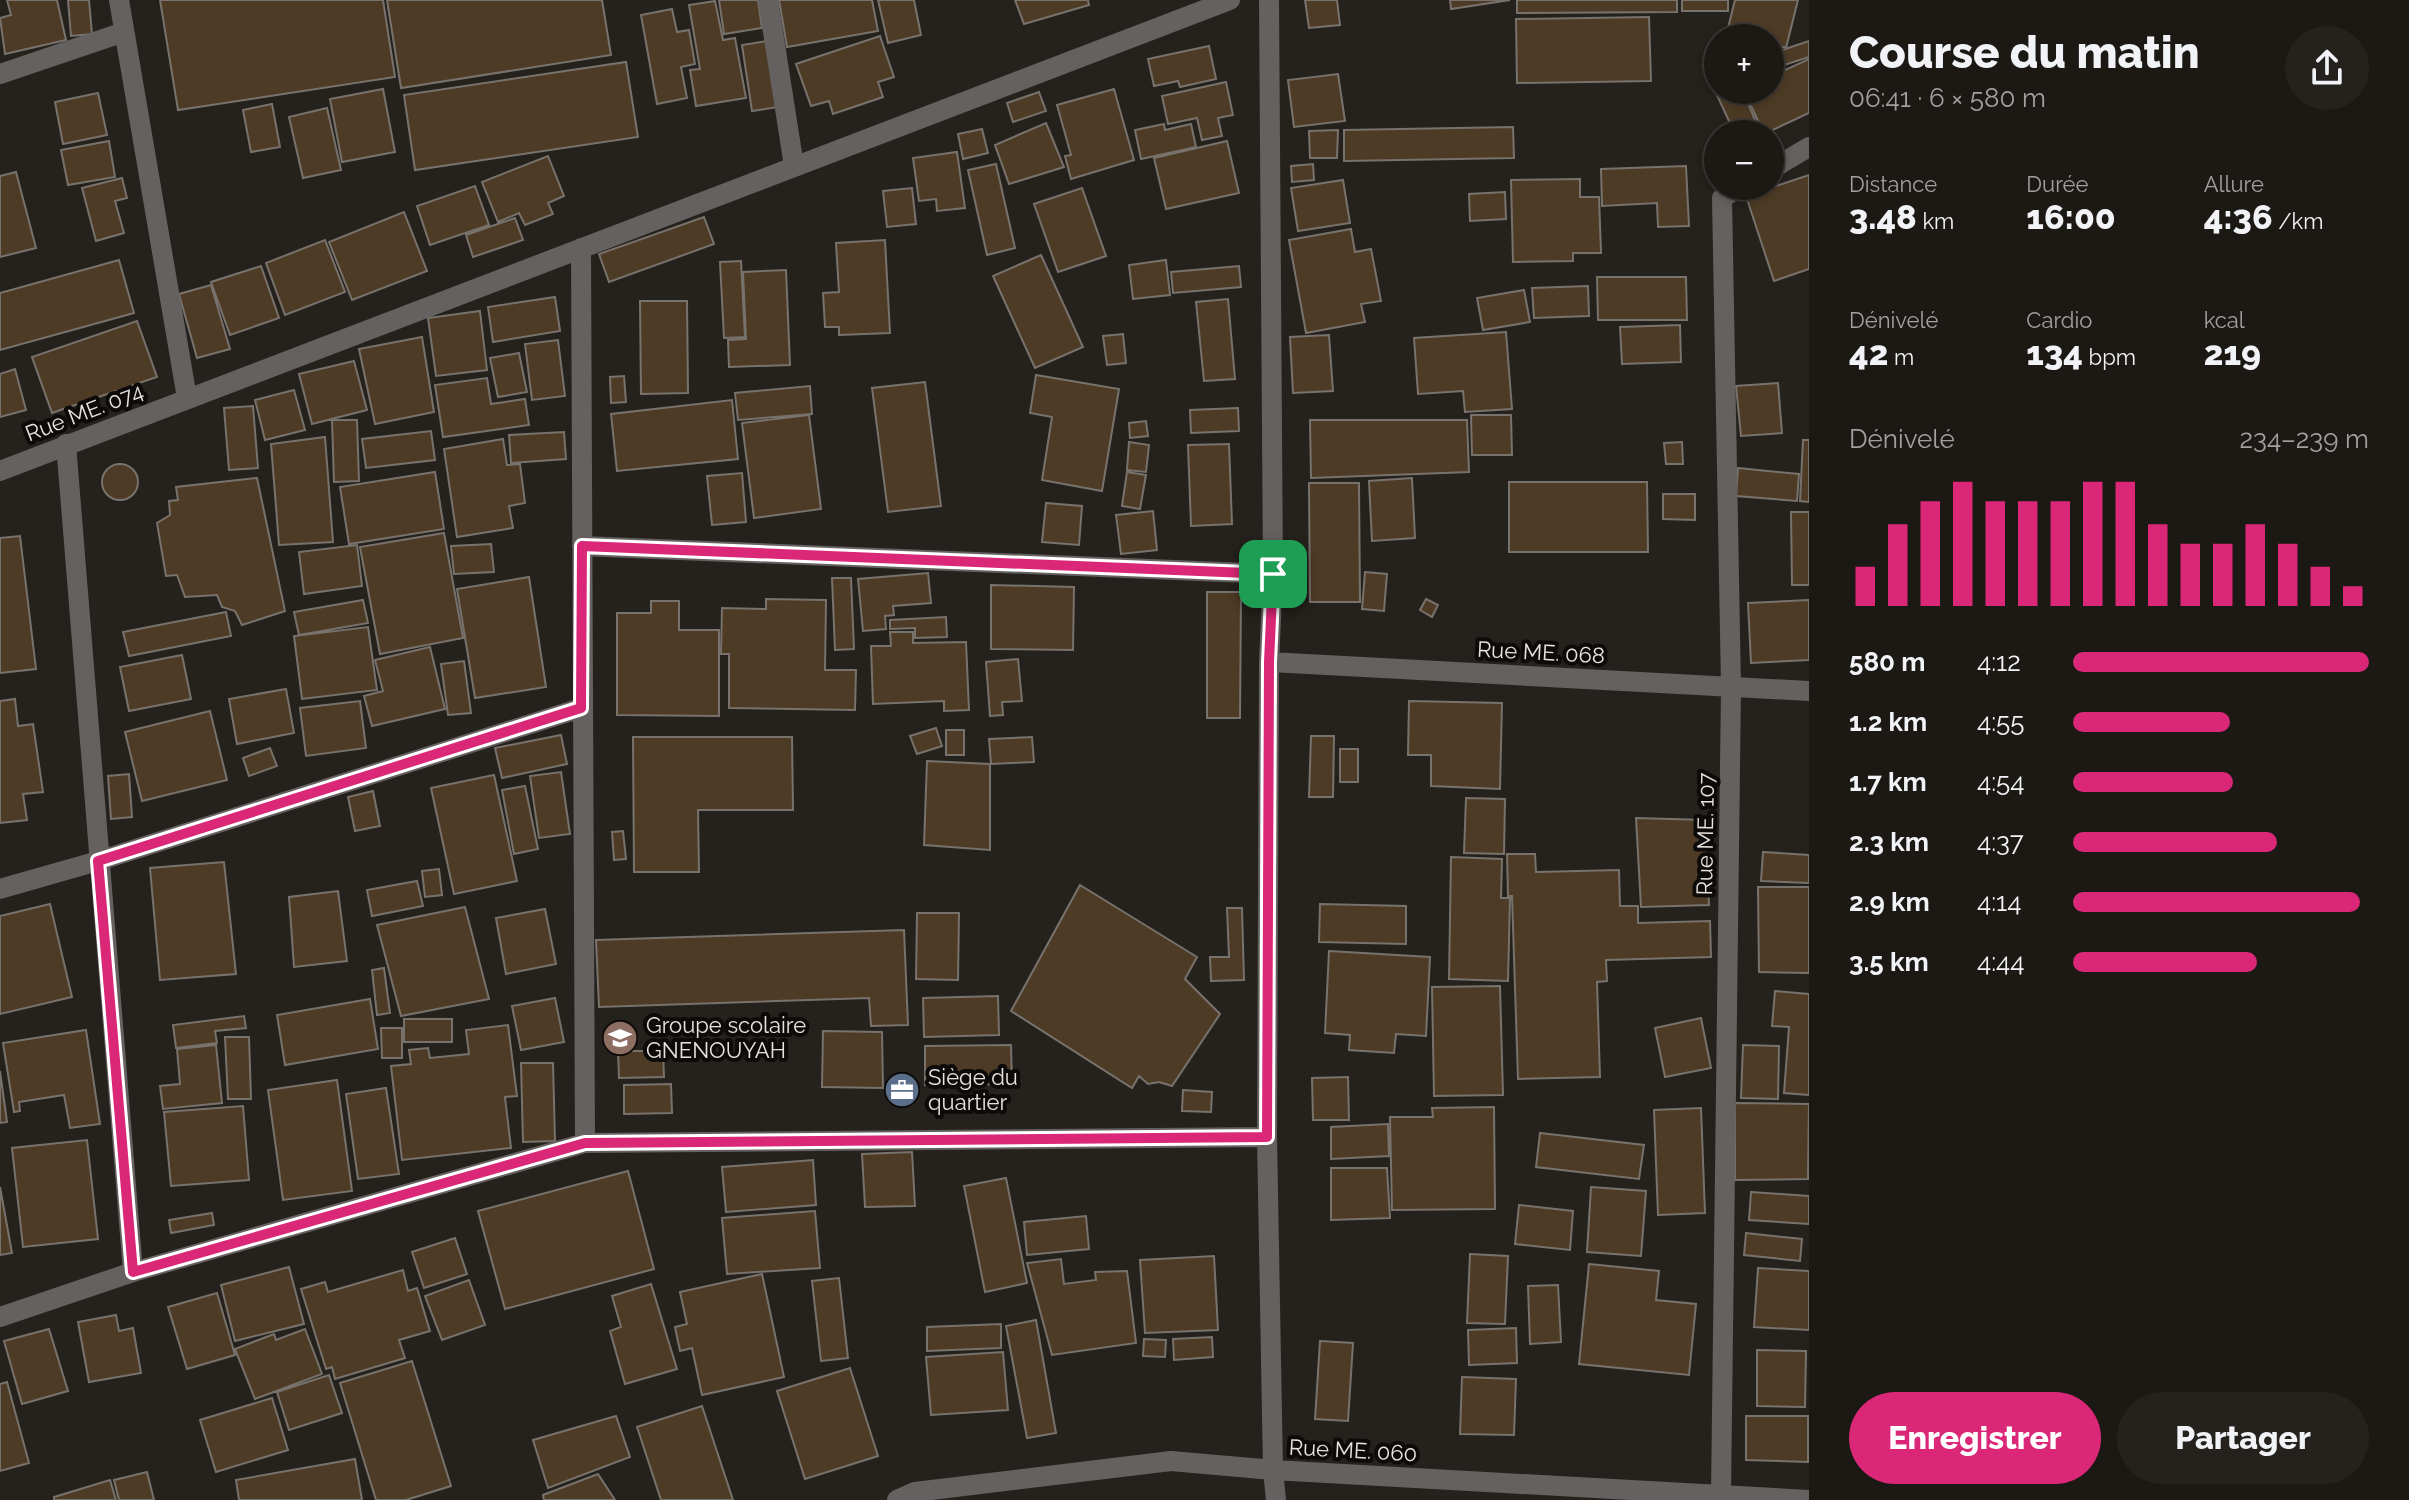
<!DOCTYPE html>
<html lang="fr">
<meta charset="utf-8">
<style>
body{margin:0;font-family:Raleway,sans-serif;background:#25221e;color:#f1f3f6;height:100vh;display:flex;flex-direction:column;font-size:30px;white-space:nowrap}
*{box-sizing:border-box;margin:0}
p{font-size:26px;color:#a0a0a0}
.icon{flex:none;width:44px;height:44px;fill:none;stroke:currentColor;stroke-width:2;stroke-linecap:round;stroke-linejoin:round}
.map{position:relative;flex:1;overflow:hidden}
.details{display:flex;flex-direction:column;background:#1c1915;width:600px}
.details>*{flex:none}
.controls{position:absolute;left:1704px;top:24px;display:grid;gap:16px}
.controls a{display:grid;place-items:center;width:80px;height:80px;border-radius:50%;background:#1c1915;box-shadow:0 4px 12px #0003,0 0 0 2px #3a3834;font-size:40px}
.pin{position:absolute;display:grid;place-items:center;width:68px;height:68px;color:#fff;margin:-34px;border-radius:16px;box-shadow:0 4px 12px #0006}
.round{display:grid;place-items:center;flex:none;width:84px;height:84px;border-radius:42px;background:#25221e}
.headline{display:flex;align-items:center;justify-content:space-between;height:136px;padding:0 40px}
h1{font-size:44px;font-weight:800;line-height:60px}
.metrics{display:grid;grid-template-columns:repeat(3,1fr);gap:12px;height:136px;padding:8px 40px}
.metrics div{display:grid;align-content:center}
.metrics b{font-size:34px;font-weight:800}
.metrics small{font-size:22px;font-weight:400}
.metrics p{font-size:22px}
.chart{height:224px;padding:16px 40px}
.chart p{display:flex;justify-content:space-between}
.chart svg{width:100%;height:144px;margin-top:8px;stroke:#db2777;stroke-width:6}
.action{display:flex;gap:16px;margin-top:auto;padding:16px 40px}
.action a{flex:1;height:92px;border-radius:48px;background:#db2777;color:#fff;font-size:32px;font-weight:800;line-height:92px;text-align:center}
.action a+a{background:#25221e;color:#f1f3f6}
ul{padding:0 40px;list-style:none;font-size:26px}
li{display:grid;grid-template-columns:128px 96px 1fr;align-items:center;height:60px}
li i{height:20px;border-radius:10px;background:#db2777}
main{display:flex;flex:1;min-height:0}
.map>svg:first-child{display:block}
.building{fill:#4e3b25;stroke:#78726d;stroke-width:2}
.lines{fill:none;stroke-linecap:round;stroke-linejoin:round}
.minor{stroke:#656160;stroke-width:20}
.route-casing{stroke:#fff;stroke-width:16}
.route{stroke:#db2777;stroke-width:10}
.labels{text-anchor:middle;stroke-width:8;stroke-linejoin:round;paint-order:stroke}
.street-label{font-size:22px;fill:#e5e2df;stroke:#0d0b09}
.poi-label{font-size:22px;fill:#e5e2df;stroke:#0d0b09;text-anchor:start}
</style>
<main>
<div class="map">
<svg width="1809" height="1500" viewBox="0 0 1809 1500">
<rect width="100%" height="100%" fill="#25211c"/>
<!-- building -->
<path class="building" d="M7,0H57L66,40L5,54L0,18L11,15Z
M68,0H89L92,34L71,36Z
M160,0H383L395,77L178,110Z
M387,0H602L611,55L401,88Z
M719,0H758L762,28L724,34Z
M779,0H872L878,31L787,47Z
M878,0H914L921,35L888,43Z
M1015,0H1088L1089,5L1024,24Z
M1305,0H1337L1340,25L1309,28Z
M1450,0H1510L1451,9Z
M1517,0H1677V12L1517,13Z
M1682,0H1728V11H1682Z
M1735,0H1798L1786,48L1770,43V38H1750L1727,32Z
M715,1L723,40L735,38L746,98L696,106L690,70L700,69L689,5Z
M672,9L677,32L689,30L695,64L681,67L687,98L657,104L641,15Z
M1649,17L1651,81L1517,83L1516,19Z
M880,36L894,77L878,82L883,97L833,114L829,101L811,106L796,64Z
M767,41L778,107L752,111L742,45Z
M1809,41V57L1775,68L1770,54Z
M1209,46L1216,79L1180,87L1178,81L1154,86L1148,59Z
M1718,59V90H1742L1760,131L1754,134H1735L1703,65Z
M1809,59V113L1764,134L1744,90H1770V77Z
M626,62L638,137L415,170L404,95Z
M1338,74L1345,121L1294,127L1288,80Z
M1226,82L1233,115L1218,118L1222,136L1202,140L1197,118L1168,124L1162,96Z
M383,89L395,152L342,162L330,99Z
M1114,89L1134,160L1071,179L1065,156L1071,155L1057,105Z
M1039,92L1046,111L1013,122L1007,103Z
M98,93L107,135L63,144L55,102Z
M272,104L280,147L251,152L243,110Z
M327,108L341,170L303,178L289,117Z
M1046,123L1064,167L1009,184L995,145Z
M1164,124L1165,130L1191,124L1196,147L1141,159L1135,130Z
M1513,127L1514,158L1344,161V130Z
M982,129L988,153L963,159L958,134Z
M1338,130L1337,158H1310L1309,131Z
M109,141L115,177L68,185L61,150Z
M1227,141L1239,193L1166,209L1154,158Z
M957,152L965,208L937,211L936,199L919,201L913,158Z
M548,156L564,196L548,203L553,214L525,225L519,213L498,222L482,182Z
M996,164L1015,248L987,255L968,170Z
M1313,164L1314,180L1292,182L1291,166Z
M1686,166L1689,226L1658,227L1657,203L1602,206L1601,169Z
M16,172L36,248L0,257V176Z
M1809,175V269L1774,281L1746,196Z
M122,178L127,198L115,201L124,233L96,241L82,188Z
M1580,179V197H1599L1601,253H1573V261L1513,262L1511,180Z
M1343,180L1350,223L1298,231L1291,188Z
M475,186L489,225L430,245L417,206Z
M912,188L916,224L887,227L883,191Z
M1082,188L1106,256L1058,272L1034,204Z
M1505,192L1506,219L1470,221L1469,194Z
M404,212L427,271L352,300L329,242Z
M704,217L714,244L609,282L599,254Z
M515,218L523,240L473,257L466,235Z
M1351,229L1355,252L1371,249L1381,301L1361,304L1365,322L1306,333L1289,240Z
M325,240L345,292L285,315L266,263Z
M885,240L890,333L839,335V327H825L823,293L839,292L836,243Z
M1041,255L1083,347L1035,368L993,276Z
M119,260L134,313L0,350V293Z
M1166,260L1170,295L1133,299L1129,265Z
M741,261L745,337L724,338L720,262Z
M261,266L279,318L230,335L211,282Z
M1239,266L1241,287L1173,293L1171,272Z
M786,270L790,365L729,367L728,340L746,339L743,272Z
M1597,277H1686L1687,320H1598Z
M211,285L230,349L197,358L179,294Z
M1588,286L1589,316L1534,318L1532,288Z
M1524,290L1530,322L1483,330L1477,298Z
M555,297L560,331L493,342L488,307Z
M1228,299L1235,379L1204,381L1196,302Z
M640,301H687L688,393L641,394Z
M480,311L487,370L436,376L428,318Z
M137,321L157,377L52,413L32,357Z
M1680,325L1681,362L1622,364L1620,327Z
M1506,332L1512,409L1465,412L1463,391L1418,394L1414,338Z
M1123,334L1126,363L1107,365L1103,336Z
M1329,335L1333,391L1293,393L1290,337Z
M422,337L434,412L375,424L359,349Z
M558,340L565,396L532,400L525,344Z
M519,353L527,392L498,397L490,358Z
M354,361L367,410L312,424L299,374Z
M15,369L26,410L0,417V374Z
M1036,375L1119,389L1102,491L1042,480L1052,417L1030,413Z
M624,376L626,402L611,403L610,377Z
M487,378L491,404L525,399L529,425L443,437L435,385Z
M925,382L941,506L888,512L872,388Z
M1778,383L1782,433L1741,436L1736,386Z
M810,386L812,414L738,420L735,393Z
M294,390L305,430L265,440L255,400Z
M732,400L738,459L617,471L611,414Z
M253,406L258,468L229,470L224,408Z
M1238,408L1239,431L1191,433L1190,410Z
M809,415L821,509L754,518L742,423Z
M1471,415H1511L1512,455H1472Z
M332,420H357L359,481L334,482Z
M1310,420H1467L1469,472L1311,478Z
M1146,421L1148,436L1130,438L1129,423Z
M431,431L435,460L366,468L362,439Z
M564,432L566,459L511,463L509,435Z
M325,437L333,542L279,545L271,444Z
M503,439L507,465L520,464L525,503L509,506L513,528L457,537L444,449Z
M1803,440H1809V502L1800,501Z
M1129,442L1149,445L1146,472L1127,470Z
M1682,442L1683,464H1666L1664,443Z
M1229,444L1232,524L1191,526L1188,445Z
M102 482a18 18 0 1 1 36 0a18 18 0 1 1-36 0Z
M1738,468L1799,474L1797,501L1736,496Z
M435,472L444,529L349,544L340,487Z
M1127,472L1146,475L1140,509L1122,506Z
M742,473L746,522L712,525L707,476Z
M257,478L285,611L242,625L235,611L222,607L217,595L185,597L177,575L166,576L157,523L170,515L169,501L178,500L176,487Z
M1412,478L1415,538L1372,541L1369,481Z
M1509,482H1647L1648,552H1509Z
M1309,483H1359L1360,602H1310Z
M1663,494H1695V520L1663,519Z
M1046,503L1082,506L1079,545L1042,542Z
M1153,511L1157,550L1121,554L1116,515Z
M1791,512H1809V585H1792Z
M444,533L463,638L380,654L360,547Z
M20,536L36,669L0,673V538Z
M491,544L494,572L454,574L451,546Z
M357,545L362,586L304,594L299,552Z
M1365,572L1387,574L1384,611L1362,609Z
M928,573L931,603L893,606L894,615L885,616L886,629L863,631L858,579Z
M529,577L546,687L475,698L457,589Z
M832,578H851L854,649L835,650Z
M991,585L1074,587L1073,650L991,649Z
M1207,592H1241L1240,718H1207Z
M766,599L826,600L825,670H856L855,710L729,708V654H721L722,608L766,609Z
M1426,599L1438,605L1432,617L1420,610Z
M363,600L368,623L299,635L294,612Z
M1809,600V660L1751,663L1748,603Z
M651,601H679V630H719V716L617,715V613H651Z
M226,612L231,636L129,656L123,632Z
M946,617L947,637L915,638V628L890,629V620Z
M368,627L377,690L302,699L294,636Z
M890,632H913V643L966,642L969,710L944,711V701L873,704L871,646H891Z
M430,647L445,709L372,726L364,696L383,691L375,660Z
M182,655L191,699L129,711L120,667Z
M1018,659L1022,701L1002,702L1003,715L990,716L986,662Z
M464,661L471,713L448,715L441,664Z
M286,689L294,733L237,744L229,699Z
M15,699L18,726L33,724L43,792L23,794L27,820L0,823V701Z
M360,701L366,748L306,756L300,708Z
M1409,701L1502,703L1500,789L1431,786V755H1408Z
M210,711L227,780L142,801L125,732Z
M936,728L942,746L917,754L910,736Z
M946,730H964V755H946Z
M561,735L567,764L502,778L495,748Z
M1311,736H1334L1333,797H1309Z
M633,737H792L793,810H698L699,872H634Z
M1032,737L1034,762L991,764L989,739Z
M270,748L277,766L249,776L243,758Z
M1340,749H1358V782H1340Z
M927,761L990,764V850L924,845Z
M561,772L570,834L539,838L530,776Z
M129,774L132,817L111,819L108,776Z
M494,775L517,881L454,894L431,788Z
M525,786L538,849L514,854L502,790Z
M373,791L380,826L355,831L348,797Z
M1466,798L1505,799L1504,854L1464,853Z
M1636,818L1705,820L1709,905L1641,907Z
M623,831L626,859L614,860L612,832Z
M1763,852L1809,855V883L1761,881Z
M1507,854H1535L1536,872L1619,870L1620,906H1638V923L1710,921L1711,957L1606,960L1607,981L1597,982L1600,1077L1518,1079L1512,896H1508Z
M1451,857L1502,859L1501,898H1510L1508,981L1449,979Z
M224,862L236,974L160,980L150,868Z
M439,869L442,895L425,897L422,871Z
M417,881L423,906L372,916L367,890Z
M1080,885L1197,957L1185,979L1220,1014L1172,1086L1159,1082L1148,1084L1139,1076L1132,1088L1011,1011Z
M1758,887H1809V973L1759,972Z
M338,891L347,961L294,967L289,897Z
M50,904L72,997L0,1014V916Z
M1320,904L1406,906V944L1319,942Z
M465,907L489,999L401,1016L377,925Z
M1227,908H1242L1244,980L1211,981L1210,957H1229Z
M545,909L556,964L506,974L496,918Z
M917,913H959L958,980L916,979Z
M904,930L908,1025L871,1026L869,998L599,1007L596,940Z
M1329,951L1430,957L1426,1036L1396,1034L1394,1053L1349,1050L1350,1035L1325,1033Z
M384,968L390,1013L377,1015L372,970Z
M1500,986L1503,1095L1434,1096L1432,987Z
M1775,991L1809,994V1095L1784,1093L1789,1027L1772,1026Z
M998,996L999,1035L924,1037L923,998Z
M555,998L564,1042L521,1050L512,1006Z
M370,999L378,1049L285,1065L277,1015Z
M244,1016L246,1028L215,1031L217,1043L176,1048L173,1025Z
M1701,1018L1711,1068L1665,1077L1655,1028Z
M404,1019H452V1042H404Z
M508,1025L517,1096L505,1097L511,1148L402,1160L391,1066L411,1064L409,1050L428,1048L430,1058L469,1054L466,1030Z
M381,1028H402V1058H382Z
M86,1030L100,1124L70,1128L64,1095L19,1102L20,1111L14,1112L3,1043Z
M823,1031L882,1032L883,1088L822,1087Z
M225,1037H249L251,1099H228Z
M216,1045L222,1103L163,1109L160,1086L180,1084L177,1049Z
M1011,1045L1012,1084L925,1085V1046Z
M1743,1045L1779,1046L1778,1099L1741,1098Z
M618,1051H663L664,1077L619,1078Z
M521,1063H553L555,1141L523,1142Z
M0,1071L7,1122L0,1123Z
M1348,1077L1349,1120H1313L1312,1078Z
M337,1080L352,1191L283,1200L268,1090Z
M671,1084L672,1113L624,1114V1085Z
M386,1088L399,1174L358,1179L346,1094Z
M1183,1090L1212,1092L1211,1112L1182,1111Z
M1735,1103L1809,1104L1808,1179L1735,1180Z
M243,1106L249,1180L171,1186L164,1112Z
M1494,1107L1495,1209L1392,1210L1390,1117H1433L1432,1108Z
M1701,1108L1705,1213L1658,1215L1654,1110Z
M1388,1124L1389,1156L1331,1159V1127Z
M1540,1133L1644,1145L1639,1179L1536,1167Z
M87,1140L98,1239L23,1247L12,1148Z
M912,1152L915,1206L865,1207L862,1154Z
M813,1160L816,1205L726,1212L722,1167Z
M1331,1168H1387L1390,1218L1331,1220Z
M628,1171L654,1269L505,1309L478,1211Z
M1006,1178L1027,1283L985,1292L964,1186Z
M0,1187L12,1253L0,1255Z
M1591,1187L1646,1191L1641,1256L1587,1252Z
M1751,1192L1809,1196V1224L1749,1220Z
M1519,1205L1573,1211L1570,1250L1515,1244Z
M815,1211L820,1268L727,1274L722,1218Z
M212,1213L214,1225L171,1233L169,1220Z
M1086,1216L1089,1249L1027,1255L1024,1222Z
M1746,1233L1802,1239L1800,1261L1744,1255Z
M455,1238L467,1274L424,1288L412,1252Z
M1470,1254L1508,1256L1505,1324L1467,1323Z
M1214,1256L1218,1330L1145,1333L1140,1260Z
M1061,1259L1064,1284L1096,1280L1095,1272L1127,1271L1136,1343L1052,1355L1027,1263Z
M1589,1264L1659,1271L1656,1300L1696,1304L1689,1375L1579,1364Z
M289,1267L304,1324L235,1341L221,1285Z
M1758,1268L1809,1271V1330L1754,1327Z
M403,1270L408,1291L417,1288L430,1331L399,1340L405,1358L335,1379L332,1367L326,1369L301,1289L325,1282L328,1292Z
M762,1274L784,1377L702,1395L692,1348L680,1351L675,1327L687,1324L680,1292Z
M839,1278L848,1358L821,1361L812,1281Z
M469,1280L485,1325L442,1340L425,1296Z
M651,1284L677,1369L625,1384L610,1331L621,1327L612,1296Z
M1558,1285L1561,1342L1530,1344L1528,1286Z
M217,1293L235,1355L187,1369L168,1307Z
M116,1315L119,1331L133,1328L141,1373L89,1382L78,1322Z
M1036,1320L1056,1433L1027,1438L1006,1326Z
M1001,1324V1348L927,1351V1327Z
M1516,1328L1517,1363L1469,1365L1468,1330Z
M49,1329L68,1391L22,1404L4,1341Z
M305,1329L322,1374L255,1399L235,1349L274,1334L276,1340Z
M1212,1337L1213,1357L1174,1360L1173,1339Z
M1144,1339L1166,1340L1165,1357L1143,1356Z
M1320,1341L1353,1343L1348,1421L1315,1419Z
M1757,1350L1806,1351L1805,1407L1757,1406Z
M1003,1352L1008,1410L931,1415L926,1357Z
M412,1361L451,1486L406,1500H376L340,1383Z
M850,1368L878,1456L805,1479L777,1391Z
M329,1375L342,1413L289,1430L277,1392Z
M1462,1377L1516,1379L1514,1435L1460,1434Z
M7,1382L29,1463L0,1471V1384Z
M272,1398L288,1450L216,1472L200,1420Z
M702,1406L733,1500H661L637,1427Z
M616,1416L630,1457L548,1488L533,1440Z
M1746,1416H1808V1462L1746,1460Z
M355,1459L362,1500H239L236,1480Z
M147,1472L154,1500H119L114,1480Z
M598,1474L615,1500H544L543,1495Z
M110,1480L116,1500H54V1497Z"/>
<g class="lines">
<!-- minor -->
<path class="minor" d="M119,0L187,398
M768,0L794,166
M1269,0L1273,574L1269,662L1267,1137L1273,1470L1276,1500
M0,74L124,32
M1770,170L1809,147
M581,248L585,1143
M66,444L133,1272
M0,471L1230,0
M582,546L1273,574
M1269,662L1809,691
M0,889L98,861L581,708
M0,1317L133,1272L585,1143L1267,1137
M1721,1494L1731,687L1722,198L1742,186
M897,1500L915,1492L1171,1461L1273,1470L1809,1500"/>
</g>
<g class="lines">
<defs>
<path id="route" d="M582,546L1273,574L1269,662L1267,1137L585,1143L133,1272L98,861L581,708Z"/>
</defs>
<!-- route casing -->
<use href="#route" class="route-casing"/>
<!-- route -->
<use href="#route" class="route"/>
</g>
<!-- icons -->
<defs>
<symbol id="school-disc" viewBox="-11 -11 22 22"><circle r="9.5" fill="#8d6e63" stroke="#0d0b09"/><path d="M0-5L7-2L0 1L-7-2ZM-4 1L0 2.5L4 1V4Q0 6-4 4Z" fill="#fff"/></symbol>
<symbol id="office-disc" viewBox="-11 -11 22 22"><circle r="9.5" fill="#5c6f8a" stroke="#0d0b09"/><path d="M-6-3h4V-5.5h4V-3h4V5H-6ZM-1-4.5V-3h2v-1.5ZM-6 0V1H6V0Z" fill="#fff"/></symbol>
</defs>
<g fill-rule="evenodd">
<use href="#school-disc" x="600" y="1018" width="40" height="40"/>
<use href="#office-disc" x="882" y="1070" width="40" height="40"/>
</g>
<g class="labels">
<!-- street labels -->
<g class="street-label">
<text transform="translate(84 412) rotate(-21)" y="8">Rue ME. 074</text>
<text transform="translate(1541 652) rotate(3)" y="8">Rue ME. 068</text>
<text transform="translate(1705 834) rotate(-89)" y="8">Rue ME. 107</text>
<text transform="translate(1353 1450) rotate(3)" y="8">Rue ME. 060</text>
</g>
<!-- poi labels -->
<g class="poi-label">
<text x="646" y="1033">Groupe scolaire<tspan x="646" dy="25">GNENOUYAH</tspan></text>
<text x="928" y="1085">Siège du<tspan x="928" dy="25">quartier</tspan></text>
</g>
</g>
</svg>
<div class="controls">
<a>+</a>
<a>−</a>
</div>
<div class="pin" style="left:1273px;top:574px;background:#1e9e55"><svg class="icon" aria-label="arrive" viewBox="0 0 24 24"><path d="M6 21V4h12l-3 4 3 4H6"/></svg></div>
</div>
<section class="details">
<div class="headline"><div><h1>Course du matin</h1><p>06:41 · 6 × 580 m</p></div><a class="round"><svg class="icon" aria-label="share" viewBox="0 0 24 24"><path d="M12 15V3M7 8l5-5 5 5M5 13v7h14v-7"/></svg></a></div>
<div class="metrics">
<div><p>Distance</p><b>3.48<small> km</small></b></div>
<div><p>Durée</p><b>16:00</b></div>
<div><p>Allure</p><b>4:36<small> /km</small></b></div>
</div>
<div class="metrics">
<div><p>Dénivelé</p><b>42<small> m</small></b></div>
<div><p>Cardio</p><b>134<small> bpm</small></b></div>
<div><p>kcal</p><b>219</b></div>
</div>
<div class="chart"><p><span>Dénivelé</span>234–239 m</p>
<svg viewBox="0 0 160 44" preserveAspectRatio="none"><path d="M5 44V32M15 44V19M25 44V12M35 44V6M45 44V12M55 44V12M65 44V12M75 44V6M85 44V6M95 44V19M105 44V25M115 44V25M125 44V19M135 44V25M145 44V32M155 44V38"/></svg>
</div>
<ul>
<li><b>580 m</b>4:12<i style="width:100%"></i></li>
<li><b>1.2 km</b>4:55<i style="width:53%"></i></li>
<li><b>1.7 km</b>4:54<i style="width:54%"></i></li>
<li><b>2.3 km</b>4:37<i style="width:69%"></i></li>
<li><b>2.9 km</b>4:14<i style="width:97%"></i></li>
<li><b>3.5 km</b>4:44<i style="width:62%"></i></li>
</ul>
<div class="action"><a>Enregistrer</a><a>Partager</a></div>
</section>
</main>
